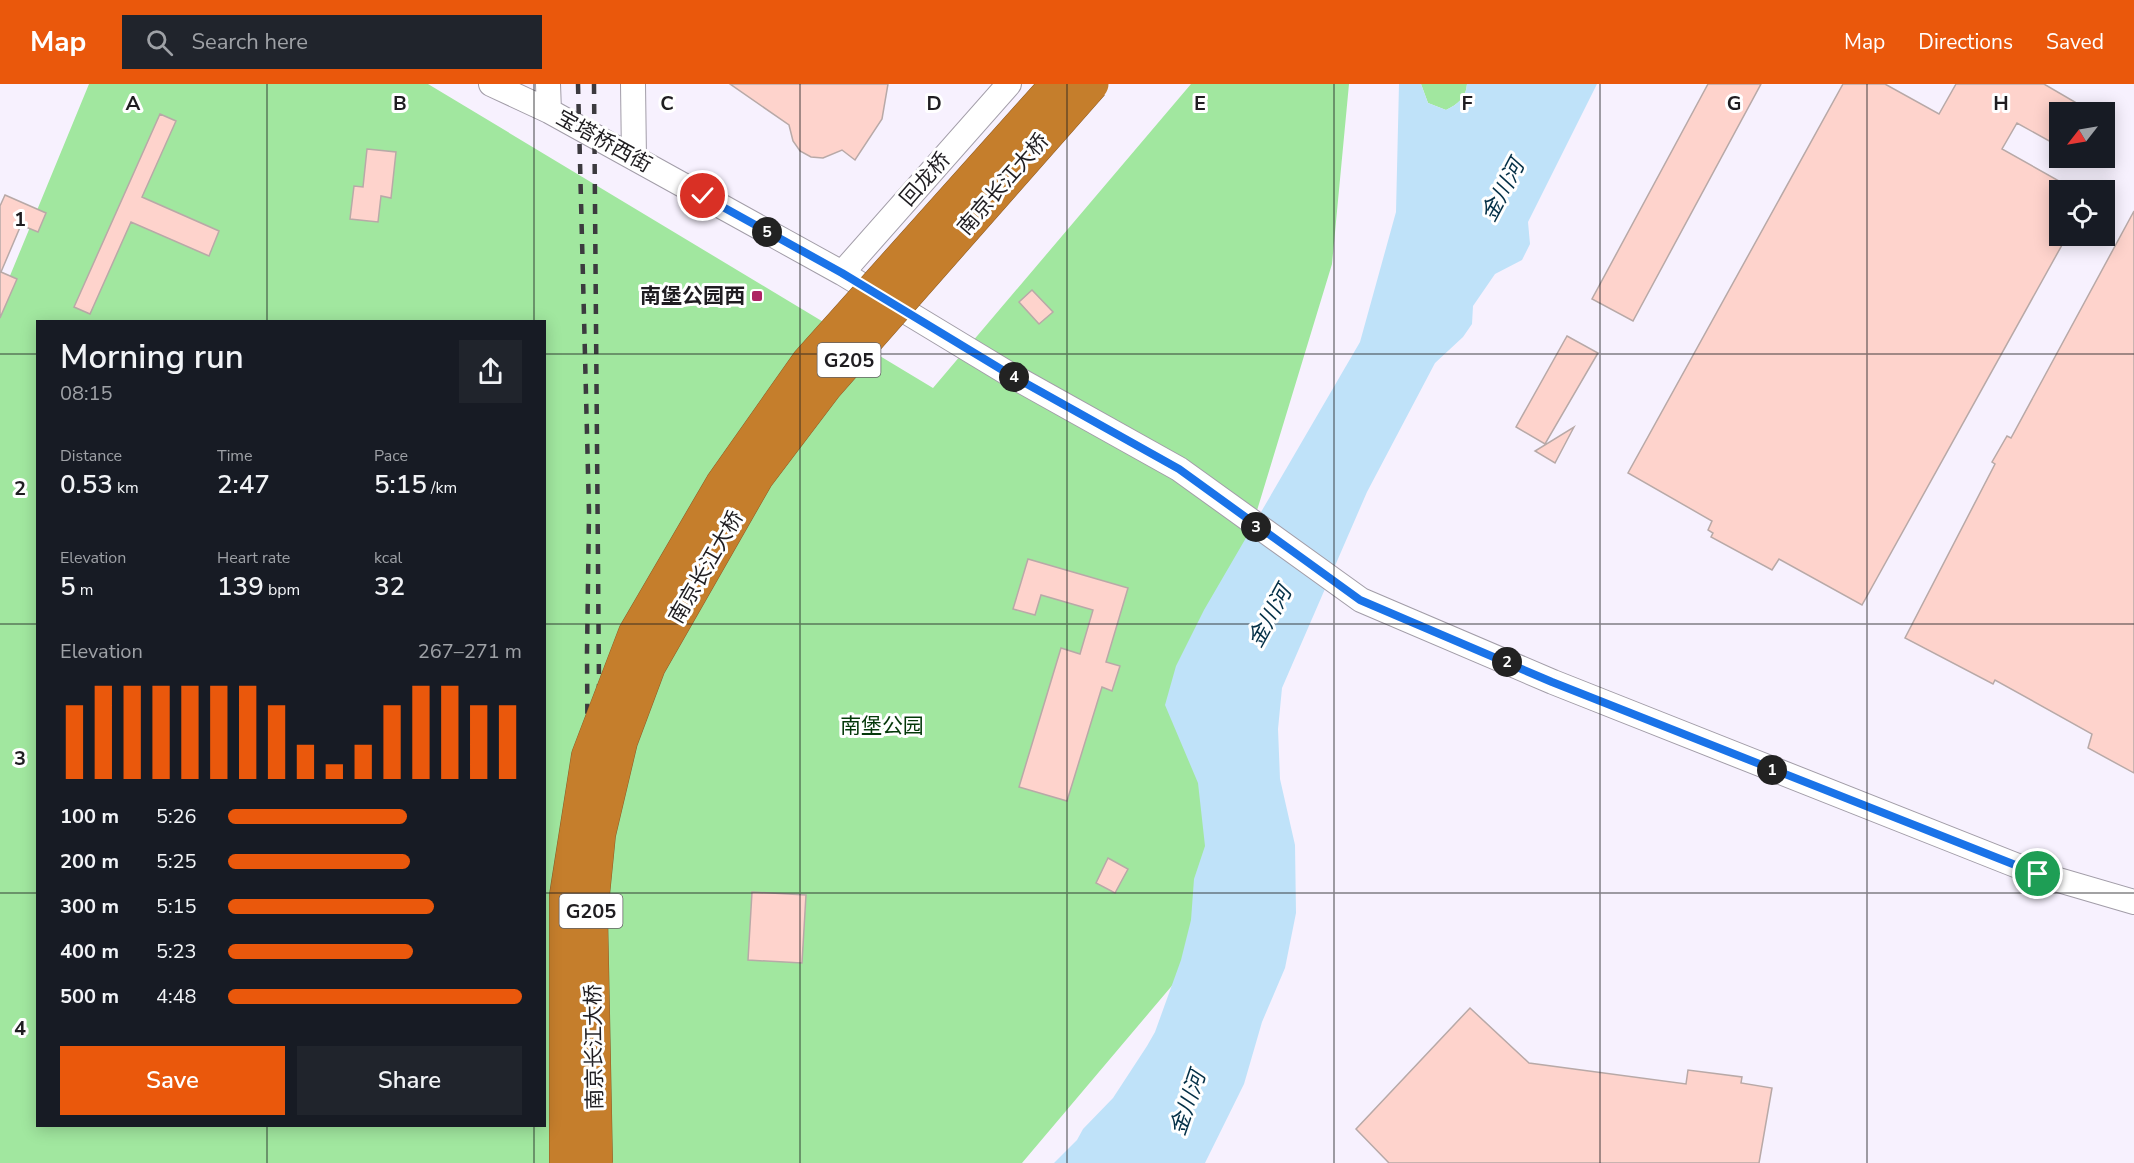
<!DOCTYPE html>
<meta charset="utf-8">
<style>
body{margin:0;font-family:"Nunito Sans","Noto Sans SC",sans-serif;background:#20242c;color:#f1f3f6;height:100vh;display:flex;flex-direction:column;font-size:22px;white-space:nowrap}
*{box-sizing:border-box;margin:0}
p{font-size:20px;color:#9ea1a6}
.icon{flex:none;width:33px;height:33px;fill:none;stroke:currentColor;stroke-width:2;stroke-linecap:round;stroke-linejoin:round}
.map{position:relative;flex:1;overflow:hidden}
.panel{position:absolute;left:36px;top:236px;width:510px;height:807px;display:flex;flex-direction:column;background:#171b24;border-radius:0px;box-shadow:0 3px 15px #0003}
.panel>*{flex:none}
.needle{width:39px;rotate:239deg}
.buttons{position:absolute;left:2049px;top:18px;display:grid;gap:12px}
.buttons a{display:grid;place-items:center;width:66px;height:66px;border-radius:0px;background:#171b24;box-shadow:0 3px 15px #0003;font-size:30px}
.pin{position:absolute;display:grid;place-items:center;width:51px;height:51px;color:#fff;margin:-26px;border:3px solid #fff;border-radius:50%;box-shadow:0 2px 6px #0007}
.km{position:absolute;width:30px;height:30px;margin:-15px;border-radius:50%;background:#222;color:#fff;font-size:16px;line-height:30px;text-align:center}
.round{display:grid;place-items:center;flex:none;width:63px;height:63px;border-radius:0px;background:#20242c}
.headline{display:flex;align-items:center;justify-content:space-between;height:102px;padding:0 24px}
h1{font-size:33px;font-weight:600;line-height:45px}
.stats{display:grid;grid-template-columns:repeat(3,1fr);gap:9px;height:102px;padding:6px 24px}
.stats div{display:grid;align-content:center}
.stats b{font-size:26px;font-weight:600}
.stats small{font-size:16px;font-weight:400}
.stats p{font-size:16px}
.chart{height:168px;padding:12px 24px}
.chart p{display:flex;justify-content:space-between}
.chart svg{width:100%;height:108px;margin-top:6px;stroke:#ea580c;stroke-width:6}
.primary-button{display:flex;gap:12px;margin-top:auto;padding:12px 24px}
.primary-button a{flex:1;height:69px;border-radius:0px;background:#ea580c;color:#fff;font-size:24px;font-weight:600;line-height:69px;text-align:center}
.primary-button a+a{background:#20242c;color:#f1f3f6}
ul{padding:0 24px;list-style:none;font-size:20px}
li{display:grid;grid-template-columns:96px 72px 1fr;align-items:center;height:45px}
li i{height:15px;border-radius:8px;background:#ea580c}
header{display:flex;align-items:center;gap:36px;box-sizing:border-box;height:84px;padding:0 30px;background:#ea580c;color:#fff}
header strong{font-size:28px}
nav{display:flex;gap:33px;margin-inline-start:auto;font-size:21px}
.search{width:420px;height:54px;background:#20242c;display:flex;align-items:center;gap:15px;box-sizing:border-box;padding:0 21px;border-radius:0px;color:#9ea1a6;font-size:22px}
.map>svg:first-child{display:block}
.green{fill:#a1e79f;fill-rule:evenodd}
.water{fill:#bfe2f9}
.building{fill:#fed3cc;stroke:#b8a9a7;stroke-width:1.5}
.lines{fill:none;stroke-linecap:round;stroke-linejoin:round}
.minor-casing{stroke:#a29da8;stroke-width:26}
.minor{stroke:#fff;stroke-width:24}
.rail{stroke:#3c3a3f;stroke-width:4.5;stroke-dasharray:10 10;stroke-linecap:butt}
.highway-bridge-casing{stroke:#8b5c28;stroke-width:34;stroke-linecap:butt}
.highway-bridge{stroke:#c57e2c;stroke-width:33}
.route-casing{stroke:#fff;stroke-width:12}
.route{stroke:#1a73e8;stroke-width:8}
.grid{fill:none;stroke:#1f1d21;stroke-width:1.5;stroke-opacity:0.55}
.poi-dot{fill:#ae2362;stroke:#fff;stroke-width:2}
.labels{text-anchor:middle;stroke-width:6;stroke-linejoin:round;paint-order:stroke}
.shield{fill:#fff;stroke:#626164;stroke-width:1.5}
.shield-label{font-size:20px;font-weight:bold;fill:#1f1d21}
.street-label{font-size:21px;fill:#1f1d21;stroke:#fff}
.poi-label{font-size:21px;font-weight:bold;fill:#1f1d21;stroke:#fff;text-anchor:end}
.park-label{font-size:21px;fill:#043809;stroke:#fff}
.water-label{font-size:22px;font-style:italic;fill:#043047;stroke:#fff}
.grid-label{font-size:20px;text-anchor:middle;font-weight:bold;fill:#1f1d21;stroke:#fff;stroke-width:6;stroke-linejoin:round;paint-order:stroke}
</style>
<header>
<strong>Map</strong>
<div class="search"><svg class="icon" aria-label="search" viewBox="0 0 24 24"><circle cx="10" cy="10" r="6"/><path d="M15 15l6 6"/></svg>Search here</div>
<nav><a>Map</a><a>Directions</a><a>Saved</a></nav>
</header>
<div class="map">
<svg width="2134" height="1079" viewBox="0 0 2134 1079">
<rect width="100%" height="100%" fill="#f7f1fe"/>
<!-- green -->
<path class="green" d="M89,0H428L933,304L1191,0H1349L1332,180L1234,502L1203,865L1022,1079H0V216ZM38,237H544V1041H38Z
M1421,0H1467C1466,14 1458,20 1446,26L1428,19Z"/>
<!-- water -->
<path class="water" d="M1399,0H1421L1428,19L1446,26C1458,20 1466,14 1467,0H1597L1528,138L1530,160L1522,176L1495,190L1473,222L1472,240L1463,253L1435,279L1367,408L1282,604L1278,645L1280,695L1295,761L1296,829L1285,884L1262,938L1244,1000L1205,1079H1054L1077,1056L1083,1045L1113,1014L1147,962L1155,948L1181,876L1191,836L1194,795L1205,762L1198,699L1165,621L1176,582L1204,526L1360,258L1396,128Z"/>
<!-- building -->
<path class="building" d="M730,0H888L882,35L855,76L842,66L823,74L811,73L800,67L793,57L789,41Z
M1708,0H1761L1633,237L1592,215Z
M1843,0H1885L1939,30L1956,0H2044L2092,28H2060V63L2017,39L2002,65L2075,106H2060V152H2067L1862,521L1779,475L1772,486L1711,453L1713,449L1708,446L1712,437L1628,389Z
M160,30L176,37L142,113L219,147L209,172L131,138L90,230L74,223Z
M367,65L396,68L391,114L381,112L378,138L350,135L354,102L363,103Z
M5,111L46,129L38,148L21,141L1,188L17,195L0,234V122Z
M2134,127V689L2088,664L2092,650L1995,596L1993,600L1905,554L1995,380L1992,378L2007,352L2011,354Z
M1032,206L1053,228L1039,240L1019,218Z
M1567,252L1598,269L1545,360L1516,343Z
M1574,343L1555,379L1535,367Z
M1028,475L1128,504L1106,578L1120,582L1112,607L1102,603L1067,717L1019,703L1061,564L1080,570L1093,526L1041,511L1035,531L1013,525Z
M1108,774L1128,785L1115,809L1096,799Z
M752,808L806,811L802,879L748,876Z
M1470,924L1529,979L1686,1000L1688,986L1742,993L1741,999L1772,1004L1759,1079H1389L1356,1045Z"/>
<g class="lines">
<defs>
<path id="minor" d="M491,0L549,27L842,189L1009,290L1179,385L1361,516L1553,598L2038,790L2134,818
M548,0L549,27
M633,0L634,74
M842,189L1009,0"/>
</defs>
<!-- minor casing -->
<use href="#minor" class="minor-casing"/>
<!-- minor -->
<use href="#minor" class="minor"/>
<!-- rail -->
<path class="rail" d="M578,0L589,427L587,569L590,1079
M594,0L603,1079"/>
<defs>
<path id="highway-bridge" d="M566,1079V812L588,672L635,549L722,400L808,278L1057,0
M596,1079L591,830L599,750L621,657L649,582L757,393L826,302L1092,0"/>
</defs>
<!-- highway-bridge casing -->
<use href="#highway-bridge" class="highway-bridge-casing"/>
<!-- highway-bridge -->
<use href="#highway-bridge" class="highway-bridge"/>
</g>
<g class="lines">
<defs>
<path id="route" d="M703,112L842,189L1009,290L1179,385L1360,516L1552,598L2038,790"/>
</defs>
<!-- route casing -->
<use href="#route" class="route-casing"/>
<!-- route -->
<use href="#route" class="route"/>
</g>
<!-- grid -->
<path class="grid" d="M267,0V237M534,0V237M800,0V1079M1067,0V1079M1334,0V1079M1600,0V1079M1867,0V1079M0,270H38M544,270H2134M0,540H38M544,540H2134M0,809H38M544,809H2134M267,1041V1079M534,1041V1079"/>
<!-- markers -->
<rect class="poi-dot" x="751" y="206" width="12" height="12" rx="3"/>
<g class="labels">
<!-- shield labels -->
<g class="shield">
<rect x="817.5" y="259" width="63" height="34" rx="4.5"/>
<rect x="559.5" y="810" width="63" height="34" rx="4.5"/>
</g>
<g class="shield-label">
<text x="849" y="283">G205</text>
<text x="591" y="834">G205</text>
</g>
<!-- street labels -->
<g class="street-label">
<text transform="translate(604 57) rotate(29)" y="7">宝塔桥西街</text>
<text transform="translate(925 95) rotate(-49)" y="7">回龙桥</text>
<text transform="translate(1003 100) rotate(-49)" y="7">南京长江大桥</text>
<text transform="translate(706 483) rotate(-60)" y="7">南京长江大桥</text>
<text transform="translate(594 963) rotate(-91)" y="7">南京长江大桥</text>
</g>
<!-- poi labels -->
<g class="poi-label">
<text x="745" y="219">南堡公园西</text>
</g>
<!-- park labels -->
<g class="park-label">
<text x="882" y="649">南堡公园</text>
</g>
<!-- water labels -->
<g class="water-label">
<text transform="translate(1502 106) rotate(-62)" y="8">金川河</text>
<text transform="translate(1269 532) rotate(-61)" y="8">金川河</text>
<text transform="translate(1187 1019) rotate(-71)" y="8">金川河</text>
</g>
</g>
<g class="grid-label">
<text x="133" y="26">A</text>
<text x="400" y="26">B</text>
<text x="667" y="26">C</text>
<text x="934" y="26">D</text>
<text x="1200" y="26">E</text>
<text x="1467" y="26">F</text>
<text x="1734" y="26">G</text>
<text x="2001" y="26">H</text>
<text x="20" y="142">1</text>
<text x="20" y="411">2</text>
<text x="20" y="681">3</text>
<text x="20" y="951">4</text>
</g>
</svg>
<div class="buttons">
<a><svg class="needle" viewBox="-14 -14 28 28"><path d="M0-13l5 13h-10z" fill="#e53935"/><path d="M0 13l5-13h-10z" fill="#9ea1a6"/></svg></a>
<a><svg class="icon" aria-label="locate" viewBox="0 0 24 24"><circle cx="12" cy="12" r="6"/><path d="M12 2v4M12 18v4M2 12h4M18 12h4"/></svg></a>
</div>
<div class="pin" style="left:2038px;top:790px;background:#1e9e55"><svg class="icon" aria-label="arrive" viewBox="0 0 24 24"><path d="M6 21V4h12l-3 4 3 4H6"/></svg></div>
<div class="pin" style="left:703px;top:112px;background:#d93025"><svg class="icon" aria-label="check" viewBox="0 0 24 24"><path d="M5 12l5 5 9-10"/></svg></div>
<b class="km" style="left:1772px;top:686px">1</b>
<b class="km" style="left:1507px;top:578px">2</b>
<b class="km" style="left:1256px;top:443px">3</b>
<b class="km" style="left:1014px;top:293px">4</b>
<b class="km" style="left:767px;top:148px">5</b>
<section class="panel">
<div class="headline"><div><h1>Morning run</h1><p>08:15</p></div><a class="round"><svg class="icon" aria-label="share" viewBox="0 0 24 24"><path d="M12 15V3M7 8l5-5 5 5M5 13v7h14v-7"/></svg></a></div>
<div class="stats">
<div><p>Distance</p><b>0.53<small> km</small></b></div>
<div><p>Time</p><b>2:47</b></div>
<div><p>Pace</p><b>5:15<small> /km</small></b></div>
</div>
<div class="stats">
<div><p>Elevation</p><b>5<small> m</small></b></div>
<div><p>Heart rate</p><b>139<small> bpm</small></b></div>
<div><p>kcal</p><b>32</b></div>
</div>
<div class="chart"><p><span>Elevation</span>267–271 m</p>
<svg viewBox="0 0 160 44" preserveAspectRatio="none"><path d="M5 44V14M15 44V6M25 44V6M35 44V6M45 44V6M55 44V6M65 44V6M75 44V14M85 44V30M95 44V38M105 44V30M115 44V14M125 44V6M135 44V6M145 44V14M155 44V14"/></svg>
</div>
<ul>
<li><b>100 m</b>5:26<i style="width:61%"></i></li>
<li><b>200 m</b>5:25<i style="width:62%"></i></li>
<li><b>300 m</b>5:15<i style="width:70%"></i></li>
<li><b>400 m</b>5:23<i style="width:63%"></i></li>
<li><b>500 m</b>4:48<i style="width:100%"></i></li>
</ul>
<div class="primary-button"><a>Save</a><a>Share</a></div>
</section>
</div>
